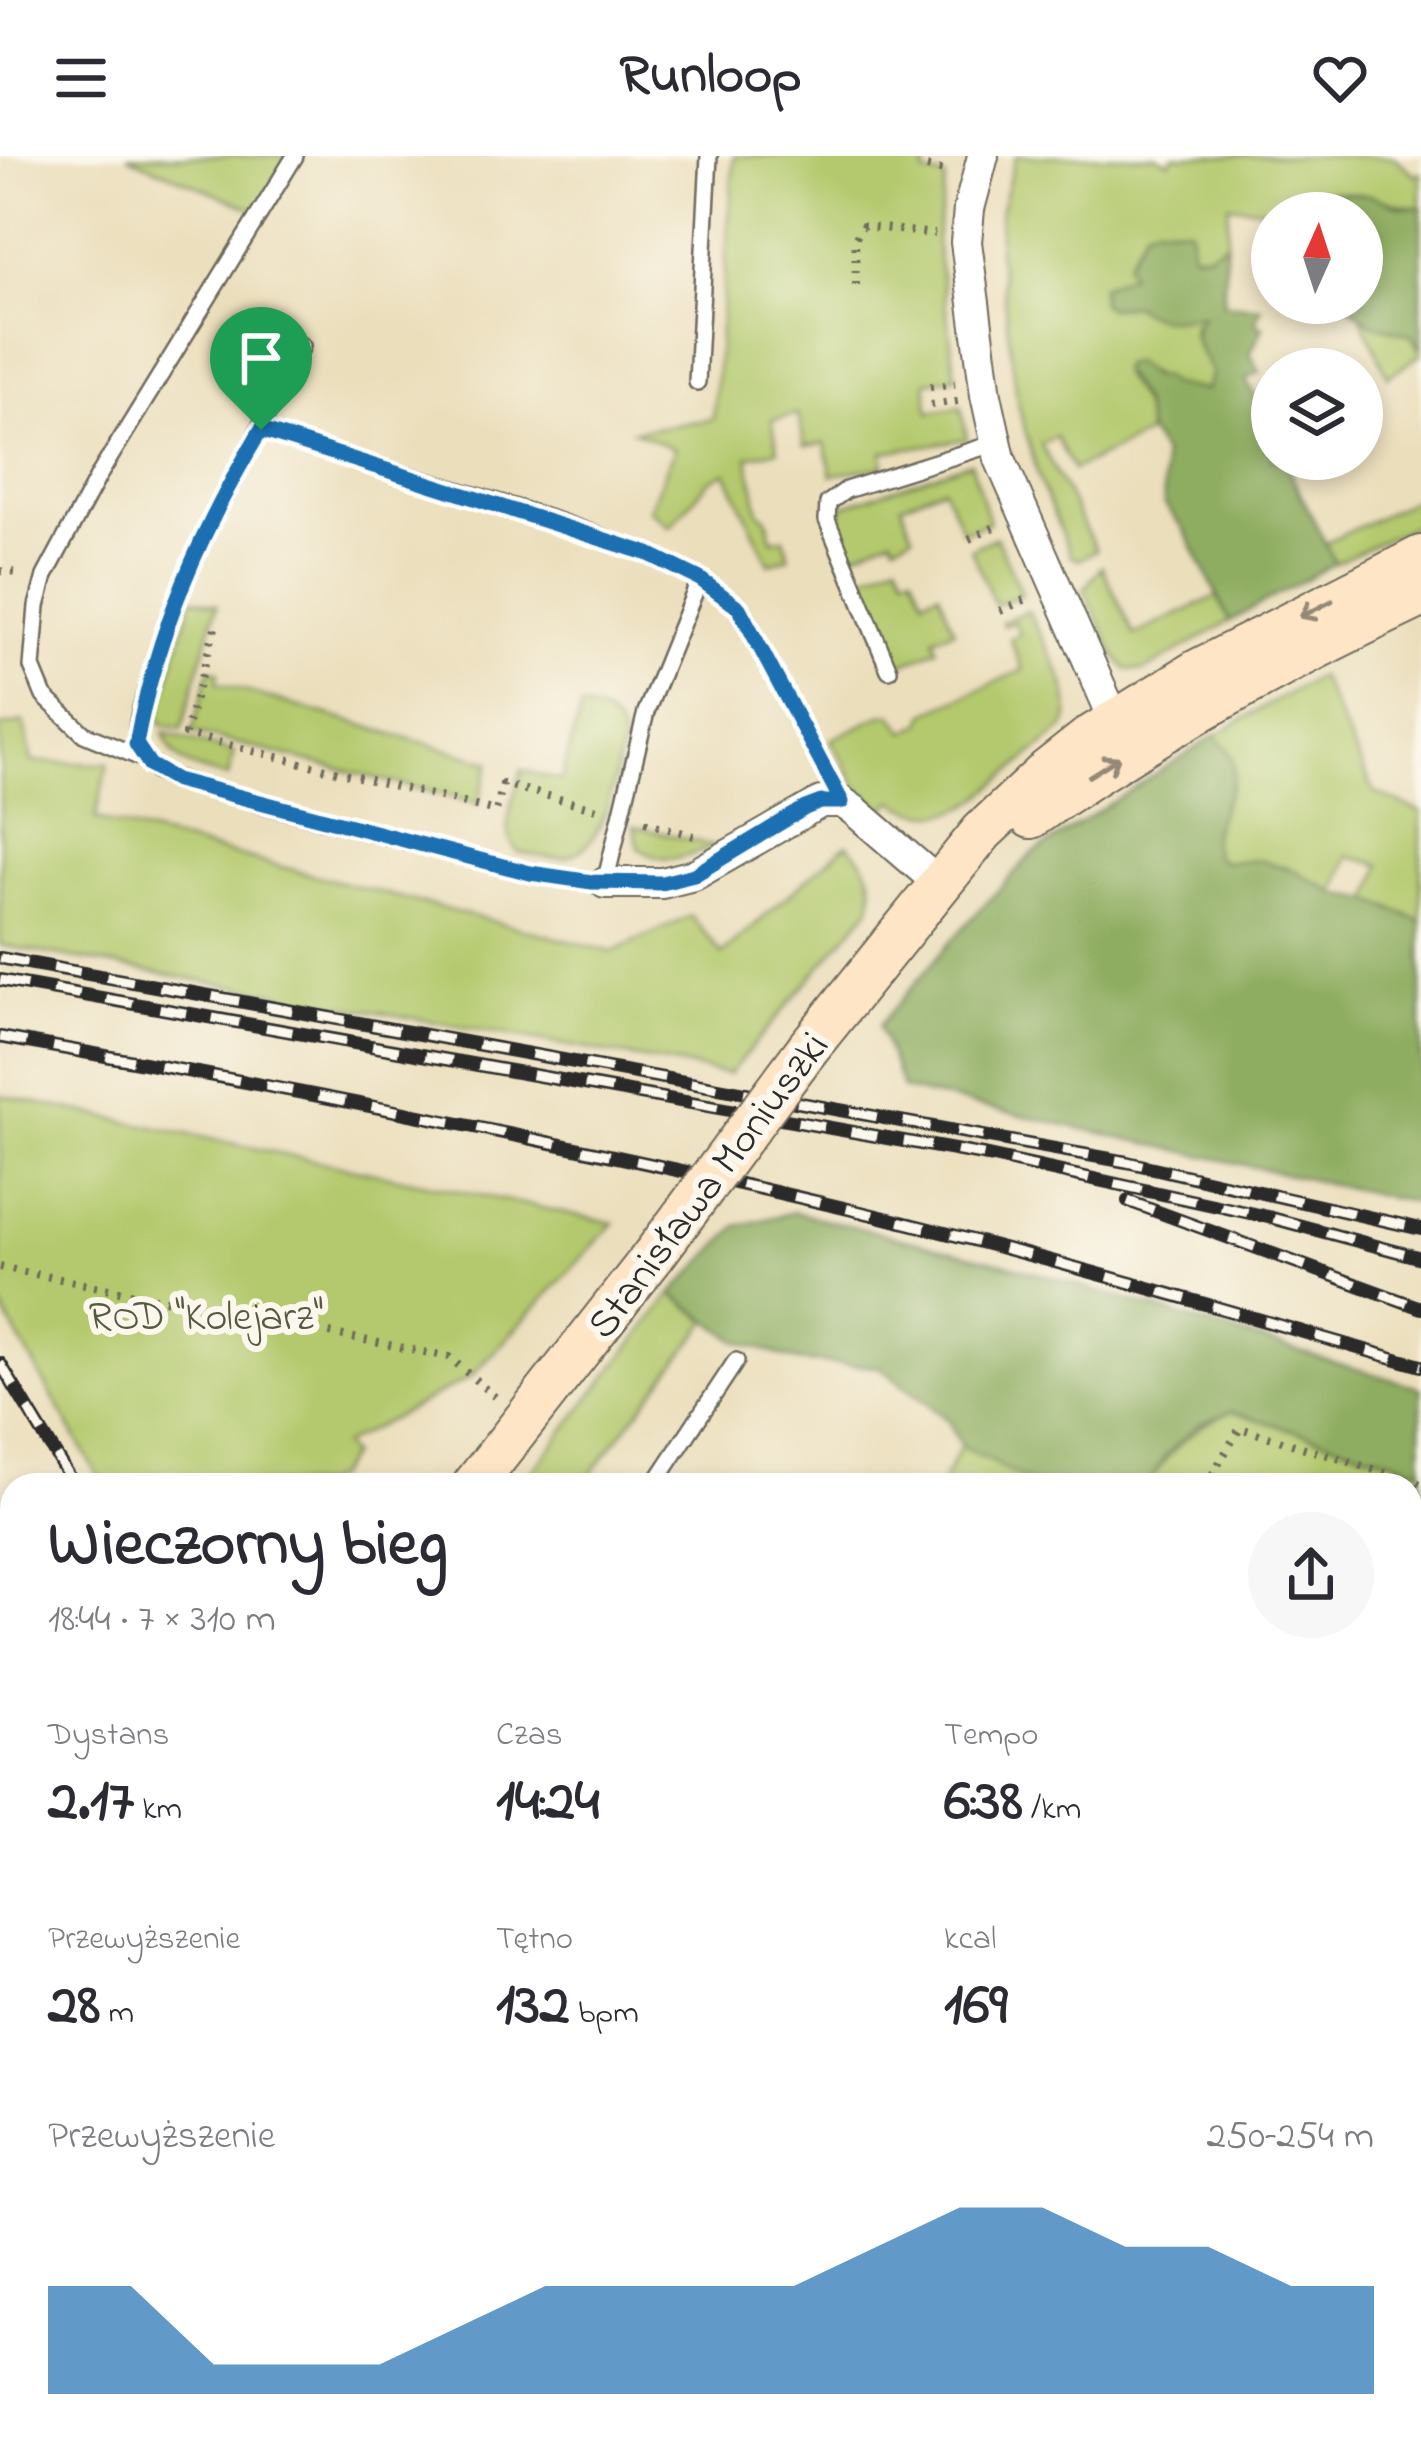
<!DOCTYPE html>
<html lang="pl">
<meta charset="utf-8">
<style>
body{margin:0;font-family:"Indie Flower",sans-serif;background:#f7f7f7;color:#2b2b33;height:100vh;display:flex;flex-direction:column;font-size:45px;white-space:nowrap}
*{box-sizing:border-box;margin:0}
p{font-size:39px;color:#7c7c81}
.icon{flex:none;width:66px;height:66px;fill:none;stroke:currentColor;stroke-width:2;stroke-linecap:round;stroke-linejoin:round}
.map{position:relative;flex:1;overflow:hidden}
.sheet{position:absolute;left:0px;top:1317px;width:1422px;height:975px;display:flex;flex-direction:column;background:#fff;border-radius:36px 36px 0 0;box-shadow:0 6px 18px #0003}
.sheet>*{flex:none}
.needle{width:78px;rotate:3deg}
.controls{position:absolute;left:1251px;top:36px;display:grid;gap:24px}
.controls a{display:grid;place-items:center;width:132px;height:132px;border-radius:50%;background:#fff;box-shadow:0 6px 18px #0003;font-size:60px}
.pin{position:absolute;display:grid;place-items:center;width:102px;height:102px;color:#fff;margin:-123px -51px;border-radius:50% 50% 50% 0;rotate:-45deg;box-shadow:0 0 12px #0007}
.pin .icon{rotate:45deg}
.round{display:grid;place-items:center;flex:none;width:126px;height:126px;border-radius:63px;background:#f7f7f7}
.summary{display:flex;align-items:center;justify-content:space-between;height:204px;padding:0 48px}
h1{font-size:66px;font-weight:800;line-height:90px}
.figures{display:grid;grid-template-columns:repeat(3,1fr);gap:18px;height:204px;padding:12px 48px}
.figures div{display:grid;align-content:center}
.figures b{font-size:60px;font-weight:800}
.figures small{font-size:33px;font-weight:400}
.figures p{font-size:33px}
.chart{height:336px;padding:24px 48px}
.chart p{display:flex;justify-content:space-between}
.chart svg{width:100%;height:216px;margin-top:12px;fill:#1f6fb2;opacity:.7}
header{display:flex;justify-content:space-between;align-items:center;height:156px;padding:0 48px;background:#fff;font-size:54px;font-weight:800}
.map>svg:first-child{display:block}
.green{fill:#b4c96d;stroke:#707a4c;stroke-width:3}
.forest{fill:#8fad60;stroke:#5d6c46;stroke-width:3}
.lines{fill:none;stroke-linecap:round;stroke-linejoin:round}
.stream{stroke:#52bece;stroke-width:12}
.lane-casing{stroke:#6e6a5d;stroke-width:20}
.street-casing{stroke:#6e6a5d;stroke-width:34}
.secondary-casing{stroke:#6e6a5d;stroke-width:46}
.path{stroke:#6e6a5d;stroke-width:8;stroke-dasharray:3 9;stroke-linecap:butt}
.lane{stroke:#fff;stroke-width:15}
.street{stroke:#fff;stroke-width:30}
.secondary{stroke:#fde5c5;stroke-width:42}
.rail-casing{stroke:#2b2b2b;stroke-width:14}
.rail{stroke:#fbf7ec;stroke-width:9;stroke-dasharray:27;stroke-linecap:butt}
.secondary-bridge-casing{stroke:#6e6a5d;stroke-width:46;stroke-linecap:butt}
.secondary-bridge{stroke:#fde5c5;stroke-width:42}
.oneway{stroke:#948878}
.route-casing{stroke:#fff;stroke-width:24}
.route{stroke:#1f6fb2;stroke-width:15}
.labels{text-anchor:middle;stroke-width:12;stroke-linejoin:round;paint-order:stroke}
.street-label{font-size:42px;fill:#2b2b2b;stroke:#fbf7ec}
.park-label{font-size:42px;fill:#545a3f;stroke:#fbf7ec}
</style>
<header><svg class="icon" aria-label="menu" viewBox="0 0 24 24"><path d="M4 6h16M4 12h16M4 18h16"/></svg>Runloop<svg class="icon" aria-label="heart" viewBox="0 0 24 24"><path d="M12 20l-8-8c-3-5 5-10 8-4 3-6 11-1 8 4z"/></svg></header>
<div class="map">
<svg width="1421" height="2291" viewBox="0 0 1421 2291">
<rect width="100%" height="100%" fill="#fbf7ec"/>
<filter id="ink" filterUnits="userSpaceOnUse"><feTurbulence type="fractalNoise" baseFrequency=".00833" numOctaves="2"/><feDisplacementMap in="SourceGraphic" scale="24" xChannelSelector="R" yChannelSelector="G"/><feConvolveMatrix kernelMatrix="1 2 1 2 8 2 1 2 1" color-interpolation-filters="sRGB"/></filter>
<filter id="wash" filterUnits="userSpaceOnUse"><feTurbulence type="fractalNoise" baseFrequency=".004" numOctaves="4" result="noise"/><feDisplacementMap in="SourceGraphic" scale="48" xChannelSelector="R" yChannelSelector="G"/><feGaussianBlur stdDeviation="2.7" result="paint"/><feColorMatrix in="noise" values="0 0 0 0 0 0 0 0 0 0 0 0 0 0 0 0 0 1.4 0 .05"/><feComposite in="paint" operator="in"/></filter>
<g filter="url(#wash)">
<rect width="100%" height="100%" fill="#ebdebb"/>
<!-- green -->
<path class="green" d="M127,0H296L262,57Z
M734,0H928L924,18L946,22L936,83L956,221L926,226L929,256L961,251L967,283L883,296L884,310L832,319L825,287L805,290L798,258L772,264L778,294L748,301L759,356L767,362L772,384L784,382L789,401L769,408L726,316L709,325L670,371L649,353L675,293L634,275L713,263Z
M1016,0H1156L1170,6L1173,0H1393L1415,19L1421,17V52C1389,49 1306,15 1287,55L1229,49L1223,148L1193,169C1190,188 1206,201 1212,217L1206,234L1172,229L1148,216L1123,220C1136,240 1151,255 1146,279L1073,314L1056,281L1041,288L1096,394L1079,404L1071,400L1039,323L1018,249L998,96L1000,56Z
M1361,161L1411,179L1421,198L1388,221Z
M971,306L989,366L963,376L943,331L901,349L913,379L895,387L892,381L851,399L839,365L843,350Z
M1418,342L1421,366L1335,407L1324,388Z
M996,381L1022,439L995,449L971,393Z
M898,405L905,419L912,417L924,442L939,436L954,474L934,482L937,493L898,510L861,421Z
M1102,410L1134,479L1217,440L1230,465L1144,515L1126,513L1117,503L1084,434Z
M192,442L217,449L182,573L162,569L159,559Z
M1028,455C1042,485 1082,540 1064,572L977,644C948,663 922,662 893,645L884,654L858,632L831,584L884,558H892L905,576L922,567L926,557L1023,514L1010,483L1020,478L1014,466L1003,470L1002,466Z
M210,513L219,516L217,527L490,606L478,648L192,576Z
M1319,520L1375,637L1421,656V765L1370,744L1381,709L1348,700L1335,737C1294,714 1272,704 1224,706L1216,701L1211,682L1234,614L1224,589L1214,580Z
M581,552C603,555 619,562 623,586C613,620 608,692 565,701C551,704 532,699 518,696C497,675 515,640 522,614L561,625Z
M24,566L32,606L108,608L95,663L612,796L691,760L722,798L847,688C868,708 877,723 870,752L729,918L0,789V571Z
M164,577L234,596L228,621C198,614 173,610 164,577Z
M634,670L715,690C688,701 664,711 639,692Z
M0,939L614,1067L471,1221L342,1289L350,1299L334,1322L319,1329H103L0,1149Z
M672,1138L708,1165L582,1329H521Z
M1231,1255L1421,1313V2209L1410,2207V1329H1148C1170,1293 1192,1272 1231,1255Z
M961,1290L1035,1329H941Z"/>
<!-- forest -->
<path class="forest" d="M1321,35L1372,39L1399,50L1421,52V192L1411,179L1375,169L1346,149L1362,147V57L1287,55L1299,40Z
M1157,69L1190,72L1192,97H1207L1226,87L1223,148L1261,151L1255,167L1263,171L1250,198L1260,216L1246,223L1272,274V303H1283L1335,407L1230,465L1185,375L1164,348L1163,299L1148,276L1142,246L1121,214L1124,208L1134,206L1151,221H1163L1172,229L1206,234L1212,217C1203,196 1183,179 1203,160C1170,162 1163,169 1133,149L1107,152L1101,147V130L1130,118L1126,108L1145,73Z
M1214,580C1266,620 1197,658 1216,701L1224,706L1261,704L1296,715L1335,737L1370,744L1421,765V1048L903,933L879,870L951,785L1031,699Z
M794,1056L1006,1108L1421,1232V1313L1231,1255L1198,1269L1166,1299L1148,1329H1035L961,1290L948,1264L879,1211L798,1205L737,1185L672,1138L737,1070Z
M0,1611L12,1619V1849L0,1864Z"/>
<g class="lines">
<!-- stream -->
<path class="stream" d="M0,1880L12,1863"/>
</g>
</g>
<g filter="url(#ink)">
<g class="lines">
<defs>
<path id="lane" d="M302,190C249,298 186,398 153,514C146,536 135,564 137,586C137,599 148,608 157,616L264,649L530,717L605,727L646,556L700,423L738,451L842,646
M697,226L709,0
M261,274C406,324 562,355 700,423
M889,514L827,364L828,347L846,334L996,287
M144,603L84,578L44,540L32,511L37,450L45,420L99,319L295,0
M654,1329L736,1205
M12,2228L7,2240L12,2270
M16,2280L26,2291
M194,2291L197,2280
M232,2291L240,2280"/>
<path id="street" d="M983,0L969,53L966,86L986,239L1000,303L1115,565
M605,727H662L694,719L821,646H842L855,655L942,730
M0,1484L12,1479
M0,1580L12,1588
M626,2280L634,2291"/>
<path id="secondary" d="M1031,661C1153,575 1286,504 1421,440
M808,892L982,676L1047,615L1090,581L1197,515L1421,401
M474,1329L654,1099
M0,1976L12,1958"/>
</defs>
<!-- lane casing -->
<use href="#lane" class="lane-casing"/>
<!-- street casing -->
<use href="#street" class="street-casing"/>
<!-- secondary casing -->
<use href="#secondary" class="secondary-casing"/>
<!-- path -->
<path class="path" d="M927,11L945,15
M856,129L855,83L863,70L935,78
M930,231L955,228
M931,249L958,245
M969,383L997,370
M0,415L20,417
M1000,455L1029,442
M215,472L185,578L496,655L503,628L601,654
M645,666L694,680
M0,1111L449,1201L495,1241
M1206,1329L1240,1272L1421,1328
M1410,1556L1421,1532
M1410,1756L1421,1760
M1410,2200L1421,2201
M429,2280L437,2291"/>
<!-- lane -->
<use href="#lane" class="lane"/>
<!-- street -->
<use href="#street" class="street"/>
<!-- secondary -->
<use href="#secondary" class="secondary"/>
<defs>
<path id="rail" d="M0,802L1127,1006L1421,1073
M0,824L988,1000L1268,1061L1421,1102
M0,881C282,931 565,986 844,1052C1038,1098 1229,1155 1421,1210
M1128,1045L1421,1152
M0,1207L74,1329
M1410,2245L1421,2246"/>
</defs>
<!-- rail casing -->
<use href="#rail" class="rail-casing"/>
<!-- rail -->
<use href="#rail" class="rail"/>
<defs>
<path id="secondary-bridge" d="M654,1099L808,892"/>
</defs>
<!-- secondary-bridge casing -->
<use href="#secondary-bridge" class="secondary-bridge-casing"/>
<!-- secondary-bridge -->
<use href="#secondary-bridge" class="secondary-bridge"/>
</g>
<!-- one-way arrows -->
<defs><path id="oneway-shaft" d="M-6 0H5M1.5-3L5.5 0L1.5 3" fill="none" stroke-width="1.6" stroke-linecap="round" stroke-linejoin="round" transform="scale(3)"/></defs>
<g class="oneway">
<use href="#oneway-shaft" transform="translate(1316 453) rotate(153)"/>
<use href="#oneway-shaft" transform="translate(1104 611) rotate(-32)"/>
</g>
</g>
<g class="lines" filter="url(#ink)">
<defs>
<path id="route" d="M261,274L649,398L700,423L739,452L842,646H821L805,652L694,719L662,727L592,726L530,717L176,624L150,609L136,588C157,474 202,372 261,274Z"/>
</defs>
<!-- route casing -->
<use href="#route" class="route-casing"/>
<!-- route -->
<use href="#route" class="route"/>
</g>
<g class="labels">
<!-- street labels -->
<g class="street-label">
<text transform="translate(706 1028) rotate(-53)" y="15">Stanisława Moniuszki</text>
</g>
<!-- park labels -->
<g class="park-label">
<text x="206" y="1173">ROD "Kolejarz"</text>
</g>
</g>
</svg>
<div class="controls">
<a><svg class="needle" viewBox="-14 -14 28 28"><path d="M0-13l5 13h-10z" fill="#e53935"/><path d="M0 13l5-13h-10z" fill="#7c7c81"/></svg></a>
<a><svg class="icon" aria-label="layers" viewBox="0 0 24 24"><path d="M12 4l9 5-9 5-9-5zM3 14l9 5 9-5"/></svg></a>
</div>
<div class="pin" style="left:261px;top:274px;background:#1e9e55"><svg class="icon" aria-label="arrive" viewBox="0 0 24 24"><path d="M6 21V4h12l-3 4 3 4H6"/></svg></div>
<section class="sheet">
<div class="summary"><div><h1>Wieczorny bieg</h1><p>18:44 · 7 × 310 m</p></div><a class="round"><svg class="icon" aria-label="share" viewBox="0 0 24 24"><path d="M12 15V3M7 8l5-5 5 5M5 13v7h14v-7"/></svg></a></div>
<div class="figures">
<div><p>Dystans</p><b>2.17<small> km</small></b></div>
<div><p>Czas</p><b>14:24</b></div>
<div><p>Tempo</p><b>6:38<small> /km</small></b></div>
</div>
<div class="figures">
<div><p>Przewyższenie</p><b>28<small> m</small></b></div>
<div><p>Tętno</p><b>132<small> bpm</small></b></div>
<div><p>kcal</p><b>169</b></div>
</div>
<div class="chart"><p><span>Przewyższenie</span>250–254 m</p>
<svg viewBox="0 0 160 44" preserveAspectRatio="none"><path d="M0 44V22L10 22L20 38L30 38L40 38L50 30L60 22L70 22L80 22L90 22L100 14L110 6L120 6L130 14L140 14L150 22L160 22V44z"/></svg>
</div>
</section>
</div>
